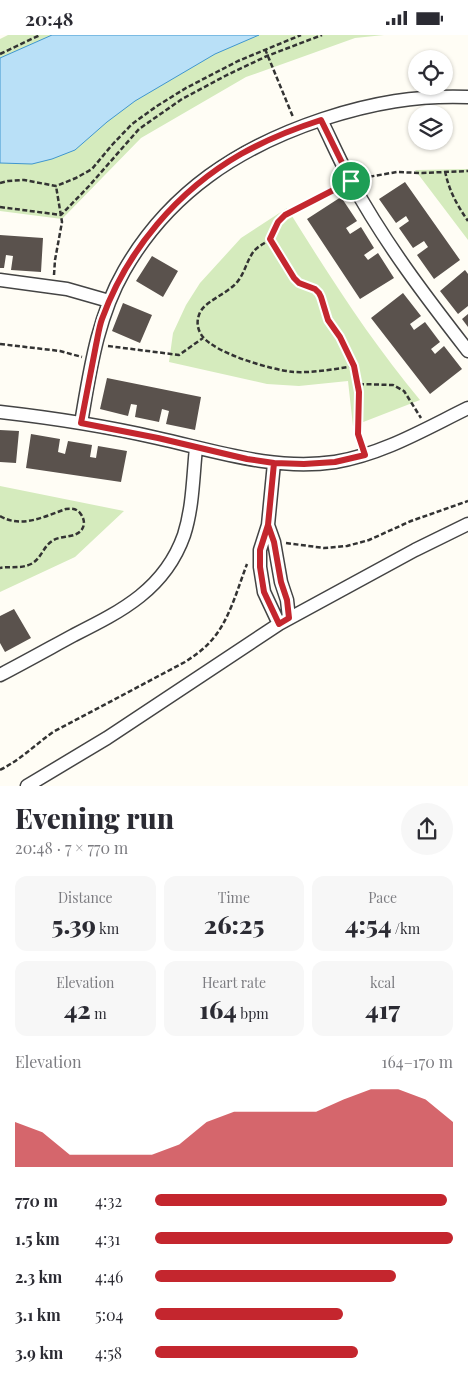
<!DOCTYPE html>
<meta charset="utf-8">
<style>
body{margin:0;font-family:"Playfair Display",serif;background:#f7f7f7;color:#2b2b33;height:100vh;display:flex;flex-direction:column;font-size:19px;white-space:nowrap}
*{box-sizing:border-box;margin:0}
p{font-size:16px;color:#7c7c81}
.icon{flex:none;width:28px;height:28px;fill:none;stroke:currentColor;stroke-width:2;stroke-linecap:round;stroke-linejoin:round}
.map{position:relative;height:751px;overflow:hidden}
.panel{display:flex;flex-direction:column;background:#fff;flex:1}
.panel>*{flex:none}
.tools{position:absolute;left:408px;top:15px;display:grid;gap:10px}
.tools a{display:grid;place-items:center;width:45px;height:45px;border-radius:50%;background:#fff;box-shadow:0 1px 4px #0004;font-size:25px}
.pin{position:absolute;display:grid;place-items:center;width:42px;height:42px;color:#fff;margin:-21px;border:2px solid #fff;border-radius:50%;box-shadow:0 1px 5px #0007}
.round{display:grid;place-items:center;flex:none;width:52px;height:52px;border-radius:26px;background:#f7f7f7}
.head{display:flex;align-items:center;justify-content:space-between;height:85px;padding:0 15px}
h1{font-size:28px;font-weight:800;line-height:38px}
.figures{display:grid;grid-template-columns:repeat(3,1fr);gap:8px;height:85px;padding:5px 15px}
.figures div{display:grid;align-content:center;border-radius:12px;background:#f7f7f7;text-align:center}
.figures b{font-size:25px;font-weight:800}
.figures small{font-size:14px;font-weight:400}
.figures p{font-size:14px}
.chart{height:140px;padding:10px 15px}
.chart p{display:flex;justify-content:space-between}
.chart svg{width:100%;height:90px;margin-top:5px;fill:#c4262e;opacity:.7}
ul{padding:0 15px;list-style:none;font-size:16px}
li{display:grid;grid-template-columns:80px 60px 1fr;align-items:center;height:38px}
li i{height:12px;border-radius:6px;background:#c4262e}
.status{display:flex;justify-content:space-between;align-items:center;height:35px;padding:0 25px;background:#fff;direction:ltr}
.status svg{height:14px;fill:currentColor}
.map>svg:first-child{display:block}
.green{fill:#d5ebbd}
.water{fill:#b9e0f7;stroke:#3f96cf}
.building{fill:#5a524d}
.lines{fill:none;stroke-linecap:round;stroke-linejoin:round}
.street-casing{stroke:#444;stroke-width:15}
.path{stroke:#333;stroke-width:2.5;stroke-dasharray:5 2.5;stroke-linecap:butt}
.street{stroke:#fff;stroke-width:12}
.route-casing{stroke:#fff;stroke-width:10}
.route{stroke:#c4262e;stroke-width:6}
</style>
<div class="status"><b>20:48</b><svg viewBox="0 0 49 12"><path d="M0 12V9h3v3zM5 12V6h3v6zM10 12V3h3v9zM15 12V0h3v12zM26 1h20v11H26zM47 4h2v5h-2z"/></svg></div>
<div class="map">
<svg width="468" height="751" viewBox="0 0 468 751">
<rect width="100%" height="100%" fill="#fffdf5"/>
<!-- green -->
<path class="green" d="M8,0H384L355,3L246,42L141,103L62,184L0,176V4Z
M468,134V205L415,135Z
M287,173C328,239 370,305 420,365L353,391L348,346L299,351L267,349L169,327L173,298L186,270L200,248L241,203Z
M0,451L124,476L75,522L0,557Z"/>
<!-- water -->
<path class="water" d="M52,0H259L215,19L135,66L107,87L75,115L52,124L32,129L0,128V23Z"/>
<!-- building -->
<path class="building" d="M405,147L460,225L434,244L417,220L428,212L424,206L413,213L399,193L409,186L406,181L396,188L379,164Z
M341,162L357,186L346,193L350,199L361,192L374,213L364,220L368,225L378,218L394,243L360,264L307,184Z
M0,200L43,203L41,237L11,235L13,221L6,220L4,233H0Z
M152,221L178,236L163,262L136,246Z
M465,235L468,239V271L458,279L440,256Z
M403,258L421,281L410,289L414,295L425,287L440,307L431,314L435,319L444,311L462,334L430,359L371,283Z
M123,268L152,280L140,308L112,296Z
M468,279V292L462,284Z
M107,343L201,362L195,395L166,389L169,376L162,374L159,387L135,382L137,370L131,369L128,381L100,374Z
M0,395L19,396L16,428L0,427Z
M31,399L60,404L58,417L65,419L68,406L92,410L90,422L96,423L98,411L127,416L121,447L26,433Z
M14,574L31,603L5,617L0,608V581Z"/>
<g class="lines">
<defs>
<path id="street" d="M321,85C331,105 340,126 351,146C384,207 426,262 468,316
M0,245L67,254L109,266
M0,377C53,383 105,391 157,403C216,416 274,436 335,427C383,419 425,394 468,373
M81,388C90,336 97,283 124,236C169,157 239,112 323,84C372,68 417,60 468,62
M274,428L268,490L260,515V532L264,557L279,589
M268,490L274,507L281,547L287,565L289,583
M0,640C25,627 50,613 74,600C122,576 165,554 184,500C193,472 193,441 196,413
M27,751L107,703L279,589L415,515L468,489"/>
</defs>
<!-- street casing -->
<use href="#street" class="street-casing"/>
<!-- path -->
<path class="path" d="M265,14L293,82
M0,19L40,0
M445,136C449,156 457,170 468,186
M362,143L397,137L422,138L468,136
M0,148L8,146L24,145L56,151L76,143L92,134L112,110L132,89L157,71L186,53L238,26L301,0
M340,150L285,180C275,188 278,193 271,202C267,208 259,210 254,216C247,225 245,237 238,246C227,260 203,266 199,280C196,288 198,296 203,302C217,319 272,335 294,337C314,338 335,334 354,331L359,357L357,399L361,410
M0,172L61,180L89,151L139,94L182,64L227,40L267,21L322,0
M270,204L294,243L299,248L315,254L319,258L321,262L328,285L340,302L354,331
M54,240L55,225L62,187L56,151
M0,309L60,316L82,322
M108,311L179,320L203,303
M359,349L393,350L404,356L421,383
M0,481C22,494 45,481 66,474C72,473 77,474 80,478C83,482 84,485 84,489C81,505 62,499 52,506C43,512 41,524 31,529C21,534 10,531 0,533
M286,508L324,513L347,511L369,505L411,486L468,466
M0,735C20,725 35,710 53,697L185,627C194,621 203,615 210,607C229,587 237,555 247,529"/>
<!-- street -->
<use href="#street" class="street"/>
</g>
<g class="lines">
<defs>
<path id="route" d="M351,146L321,85C293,94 266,105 241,119C178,155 127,215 102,284C99,292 98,301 96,310C91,336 86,362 81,388L158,403L247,424L274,428L268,490L260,515V532L264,557L279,589L289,583L287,565L281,547L274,507L268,490L274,428L304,429L335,427L365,420L358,399L359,357L354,331L340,302L328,285L321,262L319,258L315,254L299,248L294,243L270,204L278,187L285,180L351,146"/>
</defs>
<!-- route casing -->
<use href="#route" class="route-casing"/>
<!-- route -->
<use href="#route" class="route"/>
</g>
</svg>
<div class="tools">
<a><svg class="icon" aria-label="locate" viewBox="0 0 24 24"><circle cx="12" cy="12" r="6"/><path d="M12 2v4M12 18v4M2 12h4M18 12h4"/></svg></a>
<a><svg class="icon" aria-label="layers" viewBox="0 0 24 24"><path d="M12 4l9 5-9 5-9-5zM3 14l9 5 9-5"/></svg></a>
</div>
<div class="pin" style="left:351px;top:146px;background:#1e9e55"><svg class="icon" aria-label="arrive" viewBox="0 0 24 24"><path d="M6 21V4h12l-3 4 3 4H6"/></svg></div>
</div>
<section class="panel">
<div class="head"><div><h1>Evening run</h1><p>20:48 · 7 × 770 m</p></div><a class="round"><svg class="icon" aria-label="share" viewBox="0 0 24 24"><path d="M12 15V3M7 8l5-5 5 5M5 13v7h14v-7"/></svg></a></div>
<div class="figures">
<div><p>Distance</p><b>5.39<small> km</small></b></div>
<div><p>Time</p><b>26:25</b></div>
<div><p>Pace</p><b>4:54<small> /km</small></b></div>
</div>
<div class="figures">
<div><p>Elevation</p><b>42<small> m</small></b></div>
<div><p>Heart rate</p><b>164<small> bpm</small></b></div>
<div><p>kcal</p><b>417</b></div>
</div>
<div class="chart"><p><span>Elevation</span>164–170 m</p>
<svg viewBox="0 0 160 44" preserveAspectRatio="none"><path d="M0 44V22L10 27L20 38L30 38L40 38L50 38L60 33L70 22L80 17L90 17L100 17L110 17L120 11L130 6L140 6L150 11L160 22V44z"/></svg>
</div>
<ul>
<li><b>770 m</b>4:32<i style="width:98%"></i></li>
<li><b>1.5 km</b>4:31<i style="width:100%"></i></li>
<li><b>2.3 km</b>4:46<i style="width:81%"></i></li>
<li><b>3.1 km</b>5:04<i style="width:63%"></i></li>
<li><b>3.9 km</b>4:58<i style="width:68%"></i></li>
</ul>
</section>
